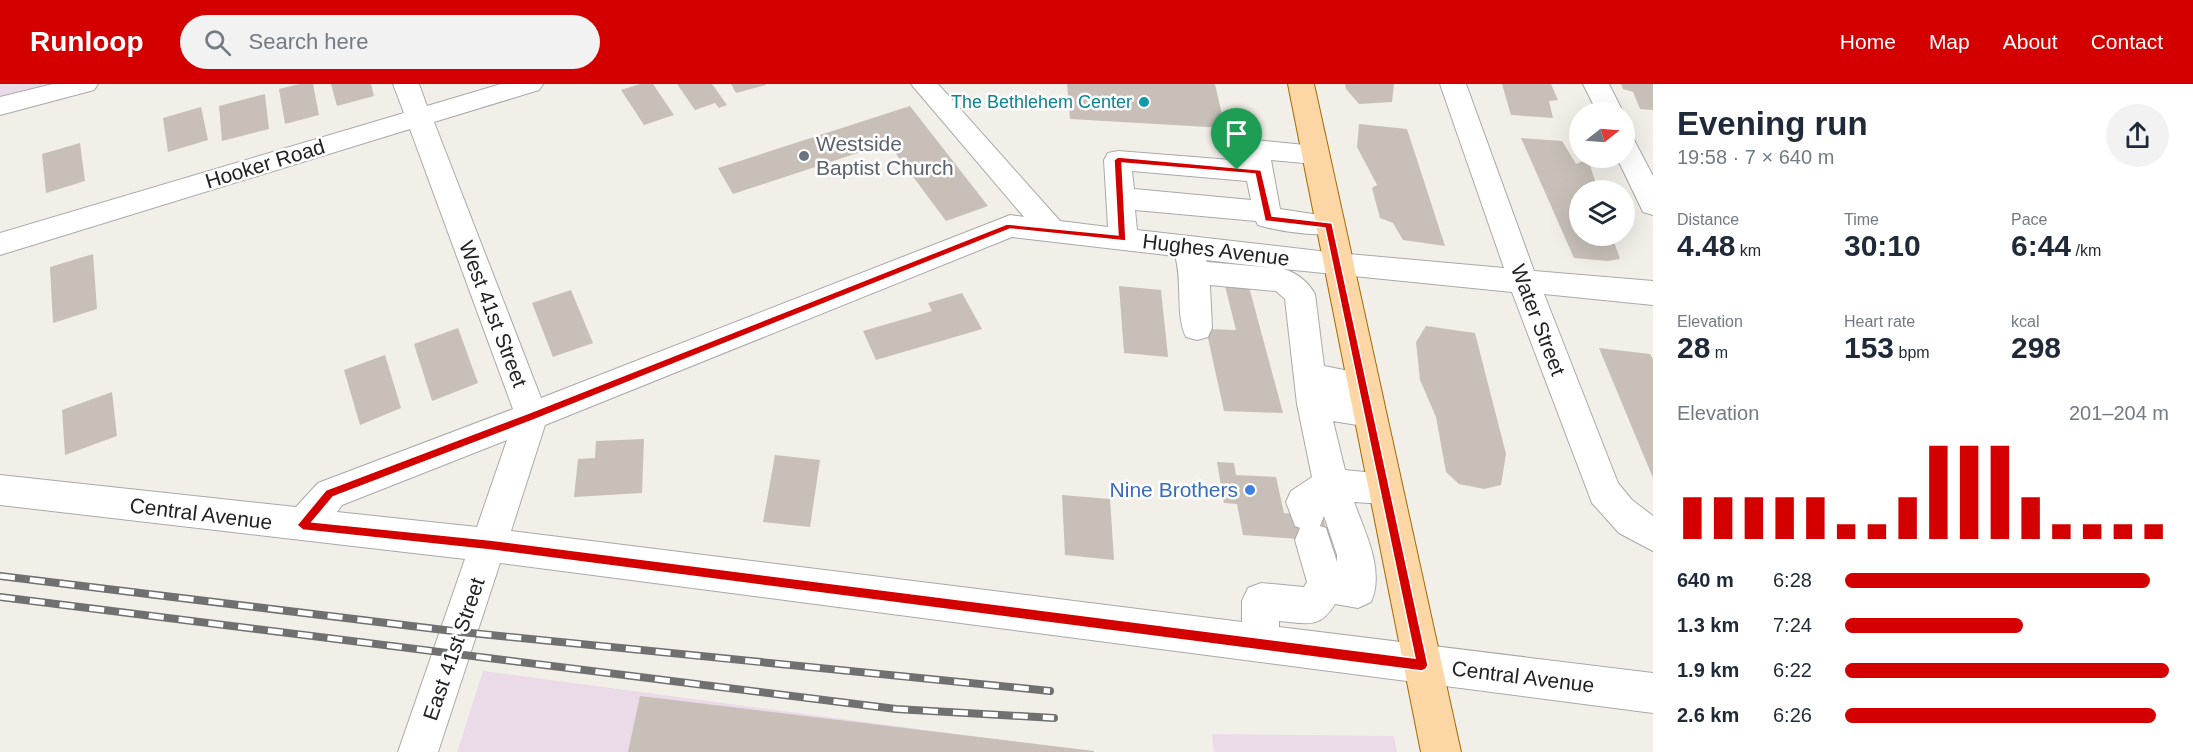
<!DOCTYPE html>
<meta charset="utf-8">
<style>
body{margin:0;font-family:Helvetica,sans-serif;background:#f2f2f3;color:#1f2937;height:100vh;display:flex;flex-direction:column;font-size:22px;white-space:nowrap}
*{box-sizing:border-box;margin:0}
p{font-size:20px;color:#747a83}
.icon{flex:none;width:33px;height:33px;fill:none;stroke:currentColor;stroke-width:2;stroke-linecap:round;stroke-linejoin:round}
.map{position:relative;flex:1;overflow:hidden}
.side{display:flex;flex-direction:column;background:#fff;width:540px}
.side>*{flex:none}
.needle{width:39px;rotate:73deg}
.buttons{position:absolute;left:1569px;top:18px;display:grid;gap:12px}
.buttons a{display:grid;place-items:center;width:66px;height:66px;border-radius:50%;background:#fff;box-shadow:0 6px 24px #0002;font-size:30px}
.pin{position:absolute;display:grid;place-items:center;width:51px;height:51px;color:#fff;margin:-62px -26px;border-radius:50% 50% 50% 0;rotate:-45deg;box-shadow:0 0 6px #0007}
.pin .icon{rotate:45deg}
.round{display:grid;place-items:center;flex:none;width:63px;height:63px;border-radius:32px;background:#f2f2f3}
.summary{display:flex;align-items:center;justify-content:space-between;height:102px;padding:0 24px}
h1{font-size:33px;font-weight:800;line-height:45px}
.figures{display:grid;grid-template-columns:repeat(3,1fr);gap:9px;height:102px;padding:6px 24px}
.figures div{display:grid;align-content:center}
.figures b{font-size:30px;font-weight:800}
.figures small{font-size:16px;font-weight:400}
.figures p{font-size:16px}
.chart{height:168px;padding:12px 24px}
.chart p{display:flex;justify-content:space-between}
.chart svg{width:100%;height:108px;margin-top:6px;stroke:#d40000;stroke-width:6}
ul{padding:0 24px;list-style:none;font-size:20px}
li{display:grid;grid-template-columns:96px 72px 1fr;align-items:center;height:45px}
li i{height:15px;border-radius:8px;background:#d40000}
header{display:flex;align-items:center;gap:36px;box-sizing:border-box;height:84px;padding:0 30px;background:#d40000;color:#fff}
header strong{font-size:28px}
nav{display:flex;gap:33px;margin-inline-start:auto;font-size:21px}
.search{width:420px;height:54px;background:#f2f2f3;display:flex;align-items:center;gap:15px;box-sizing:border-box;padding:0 21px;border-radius:33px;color:#747a83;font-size:22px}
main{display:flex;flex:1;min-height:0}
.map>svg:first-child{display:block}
.industrial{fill:#ebdbe8}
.building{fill:#c7bfb8}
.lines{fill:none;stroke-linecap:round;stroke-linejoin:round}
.minor-casing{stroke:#a9a9a9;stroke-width:2}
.major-casing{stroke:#a06b00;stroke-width:2}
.minor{fill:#fff;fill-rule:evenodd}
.major{fill:#fcd6a4;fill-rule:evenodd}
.rail-casing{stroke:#707070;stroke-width:8}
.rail{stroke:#fff;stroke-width:5;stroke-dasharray:15;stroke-linecap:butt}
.route{fill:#d40000;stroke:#fff;stroke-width:1.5;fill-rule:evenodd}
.culture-dot{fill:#0f9aa8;stroke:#fff;stroke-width:2}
.worship-dot{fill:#6b7280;stroke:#fff;stroke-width:2}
.shop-dot{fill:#3f7fe0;stroke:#fff;stroke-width:2}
.labels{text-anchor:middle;stroke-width:5;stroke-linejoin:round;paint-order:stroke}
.far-culture-label{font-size:18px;fill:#0d838f;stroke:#fff;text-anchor:end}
.worship-label{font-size:21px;fill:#5b616d;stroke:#fff;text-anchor:start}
.street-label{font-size:21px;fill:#222;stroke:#fff}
.shop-label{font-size:21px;fill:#366cbe;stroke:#fff;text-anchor:end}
</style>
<header>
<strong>Runloop</strong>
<div class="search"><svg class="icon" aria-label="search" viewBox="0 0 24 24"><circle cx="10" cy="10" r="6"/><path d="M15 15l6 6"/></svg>Search here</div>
<nav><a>Home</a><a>Map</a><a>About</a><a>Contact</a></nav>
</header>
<main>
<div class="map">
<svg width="1653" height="668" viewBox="0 0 1653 668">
<rect width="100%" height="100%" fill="#f2efe9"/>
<!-- industrial -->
<path class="industrial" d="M0,0H43L40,4L0,14Z
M483,587L1091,668H457Z
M1212,650L1394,652L1397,668H1214Z"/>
<!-- building -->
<path class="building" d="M299,0H313L319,31L285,40L279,5Z
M331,0H371L374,12L337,22Z
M640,0H653L674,31L644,41L621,6Z
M677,0H712L727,21L719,24L715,19L695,26Z
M731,0H766V1L736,9Z
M1067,0H1215L1225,44L1070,35Z
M1345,0H1394L1392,18L1359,20L1346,5Z
M1502,0H1551L1558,16L1549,17L1553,34L1511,31Z
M1621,0H1653V26L1640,25L1633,8L1623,5Z
M265,10L269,45L222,57L219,22Z
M910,22L988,122L946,137L888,59L733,110L718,84Z
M201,23L208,56L168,68L163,34Z
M1359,40L1407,45L1445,162L1403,156L1393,139L1380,134L1372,104L1377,101L1357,63Z
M1521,54L1562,57L1576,80L1588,75L1598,106H1580V152H1612L1620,175L1608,177L1574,174Z
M80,59L85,97L46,109L42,70Z
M93,170L97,225L53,239L50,183Z
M1119,202L1161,206L1168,273L1124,269Z
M1225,202L1249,203L1283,329L1224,327L1206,245L1236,246Z
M571,206L593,259L553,273L532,219Z
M962,209L982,245L876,276L863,247L932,227L928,219Z
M1426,242L1475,249L1506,370L1501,401L1484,405L1459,400L1446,388L1436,333L1420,296L1416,258Z
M458,244L478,299L432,317L414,260Z
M1599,264L1650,270L1653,275V394Z
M385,271L401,324L360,341L344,286Z
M112,308L117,352L65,371L62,326Z
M644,355L642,409L574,413L578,375L595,374L596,357Z
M775,371L820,376L810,443L763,438Z
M1217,378L1234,379L1236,391L1276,393L1284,429L1323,432L1329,457L1243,451L1237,420L1224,419Z
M1062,411L1110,415L1114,476L1065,471Z
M640,612L1094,667V668H628Z"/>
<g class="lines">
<defs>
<path id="minor" d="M53,0H98L94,6L0,31V13Z
M393,0H419L427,22L501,0H543L539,6L434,38L541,314L1000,135L1010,131L1024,133L911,0H938L1060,137L1108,143L1104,76L1108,69L1118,67L1244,77L1242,65L1246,58L1255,56L1315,62L1325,64L1328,71L1325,78L1315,80L1271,76L1280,125L1339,134L1343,141L1339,148C1319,154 1278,147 1258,141L1256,137L1135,126L1137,146L1337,169L1504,184L1440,0H1466L1534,187L1653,197V221L1544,210L1618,399L1632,416L1653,432V467L1619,449L1592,419L1512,208L1284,185C1297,189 1308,198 1315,210L1324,282L1374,292L1379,301L1374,310L1363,314L1381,319L1385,329L1381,339L1369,343L1333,337L1345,386L1384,390L1396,394L1401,405L1396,416L1384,420L1354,418C1365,448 1385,487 1371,518L1358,524L1335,520C1319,546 1306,539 1279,537V543L1653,589V629L500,479L438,668H398L465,475L0,421V391L296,423L318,399L513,325L410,45L0,171V149L404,29ZM1132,87L1247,97L1251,116L1134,105ZM1012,153L1175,172C1183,197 1175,231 1186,253L1197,256L1208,253L1212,244L1210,201L1276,207L1285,215L1297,320L1312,393L1291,407L1286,418L1295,442L1300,444L1295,456L1307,498L1304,503L1261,499L1248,504L1242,517V538L511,447L545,341ZM1206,176L1275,184L1207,178ZM507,356L477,443L337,428L342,421ZM1324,432L1337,471V478L1326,444L1320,442Z
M1583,0H1609L1623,28H1597Z
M1624,51L1633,54L1653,92V131L1643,128L1617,74H1624Z"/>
<path id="major" d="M1288,0H1314L1461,668H1421Z"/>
</defs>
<!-- minor casing -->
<use href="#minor" class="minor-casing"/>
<!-- major casing -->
<use href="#major" class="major-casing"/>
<!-- minor -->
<use href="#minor" class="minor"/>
<!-- major -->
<use href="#major" class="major"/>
<defs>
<path id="rail" d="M0,492L461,548L1050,607
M0,513L896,625L1054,634"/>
</defs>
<!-- rail casing -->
<use href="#rail" class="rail-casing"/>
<!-- rail -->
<use href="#rail" class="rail"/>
</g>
<!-- route -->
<path class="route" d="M1118,73L1261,86L1272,132L1332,139L1428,581L1426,585L1422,587L490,466L303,446L297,441L326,406L529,329L1007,140L1118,151L1114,76ZM1122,79L1255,90L1265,137L1325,144L1415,574L490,456L312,438L333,413L536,335L1010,145L1126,157Z"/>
<!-- markers -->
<circle class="culture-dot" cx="1144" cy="18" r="6"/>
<circle class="worship-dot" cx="804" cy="72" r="6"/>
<circle class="shop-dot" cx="1250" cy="406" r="6"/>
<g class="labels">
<!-- far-culture labels -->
<g class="far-culture-label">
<text x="1132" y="24">The Bethlehem Center</text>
</g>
<!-- worship labels -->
<g class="worship-label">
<text x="816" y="67">Westside<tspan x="816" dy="24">Baptist Church</tspan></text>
</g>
<!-- street labels -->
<g class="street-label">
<text transform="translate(265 80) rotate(-17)" y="7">Hooker Road</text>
<text transform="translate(1216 166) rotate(7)" y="7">Hughes Avenue</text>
<text transform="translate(493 230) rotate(69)" y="7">West 41st Street</text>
<text transform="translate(1538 236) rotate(69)" y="7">Water Street</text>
<text transform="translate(201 430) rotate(7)" y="7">Central Avenue</text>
<text transform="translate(454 565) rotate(-71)" y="7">East 41st Street</text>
<text transform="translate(1523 593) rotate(7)" y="7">Central Avenue</text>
</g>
<!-- shop labels -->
<g class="shop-label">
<text x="1238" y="413">Nine Brothers</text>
</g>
</g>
</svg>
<div class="buttons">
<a><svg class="needle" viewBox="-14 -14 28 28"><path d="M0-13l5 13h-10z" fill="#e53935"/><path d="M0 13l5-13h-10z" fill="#747a83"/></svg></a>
<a><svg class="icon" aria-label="layers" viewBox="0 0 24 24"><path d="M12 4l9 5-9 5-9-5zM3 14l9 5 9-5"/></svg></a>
</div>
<div class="pin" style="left:1237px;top:86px;background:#1e9e55"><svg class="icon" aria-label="arrive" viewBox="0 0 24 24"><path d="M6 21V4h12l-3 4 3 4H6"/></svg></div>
</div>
<section class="side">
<div class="summary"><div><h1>Evening run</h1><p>19:58 · 7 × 640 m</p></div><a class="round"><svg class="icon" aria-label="share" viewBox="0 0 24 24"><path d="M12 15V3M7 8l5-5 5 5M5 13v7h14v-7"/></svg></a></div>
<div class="figures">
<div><p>Distance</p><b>4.48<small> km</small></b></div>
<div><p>Time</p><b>30:10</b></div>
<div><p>Pace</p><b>6:44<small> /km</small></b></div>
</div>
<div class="figures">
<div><p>Elevation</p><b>28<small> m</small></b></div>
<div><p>Heart rate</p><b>153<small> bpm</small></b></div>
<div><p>kcal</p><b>298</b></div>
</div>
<div class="chart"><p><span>Elevation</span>201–204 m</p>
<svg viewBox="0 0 160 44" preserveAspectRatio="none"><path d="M5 44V27M15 44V27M25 44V27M35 44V27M45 44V27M55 44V38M65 44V38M75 44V27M85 44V6M95 44V6M105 44V6M115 44V27M125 44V38M135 44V38M145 44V38M155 44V38"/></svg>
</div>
<ul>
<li><b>640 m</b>6:28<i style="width:94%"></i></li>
<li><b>1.3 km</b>7:24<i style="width:55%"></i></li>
<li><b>1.9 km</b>6:22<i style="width:100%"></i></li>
<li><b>2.6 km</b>6:26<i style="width:96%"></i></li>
</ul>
</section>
</main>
